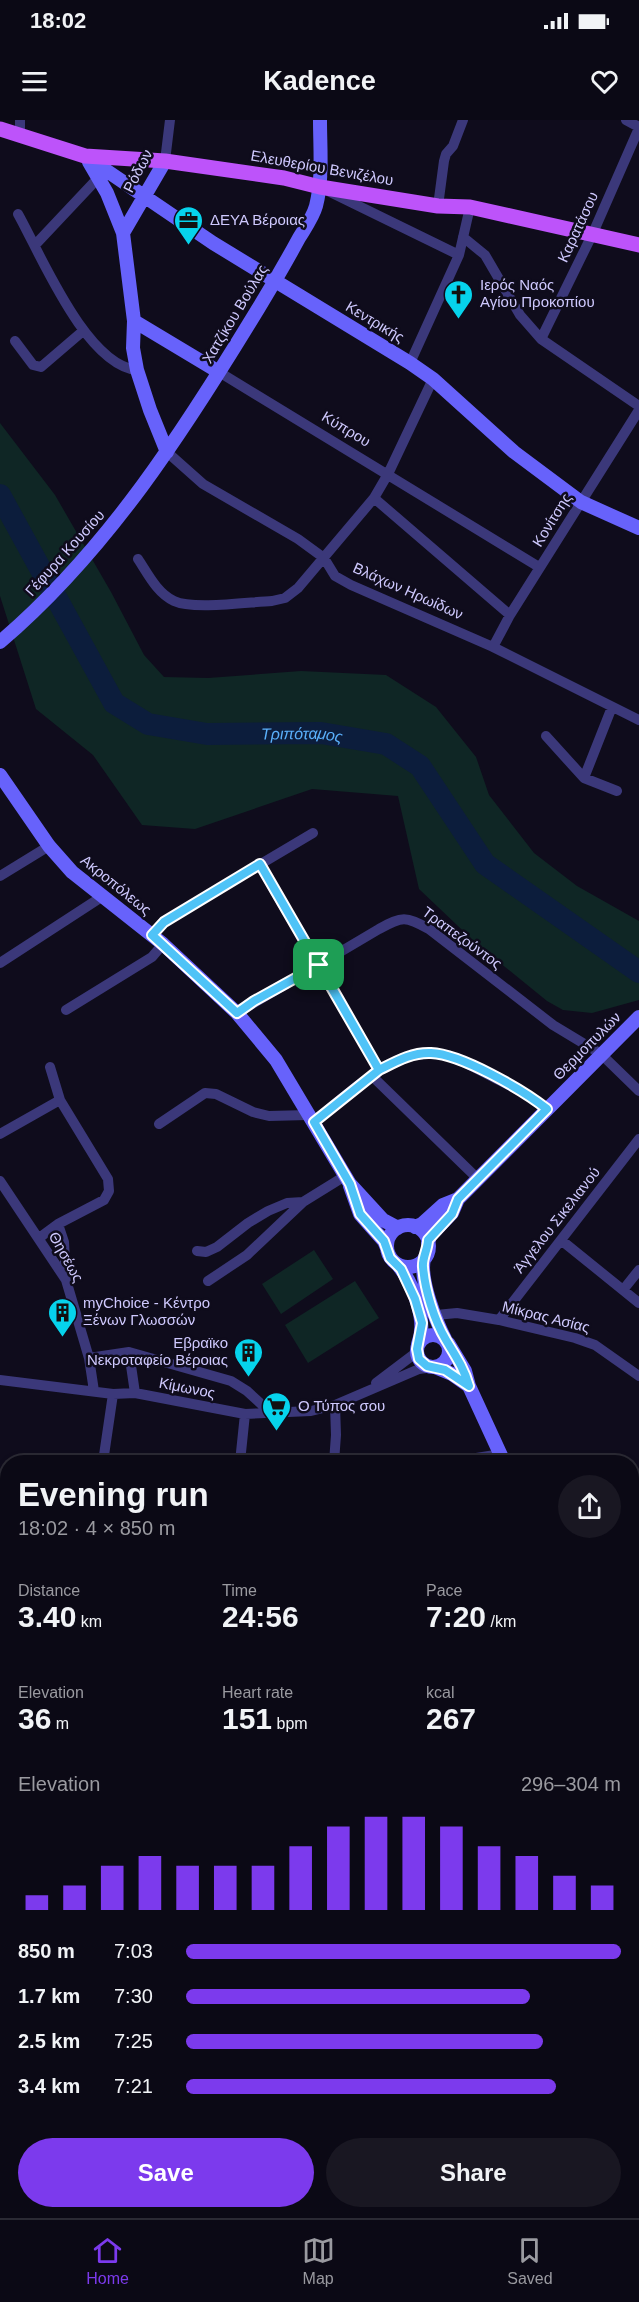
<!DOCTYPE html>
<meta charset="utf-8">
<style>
body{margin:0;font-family:Helvetica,sans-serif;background:#191722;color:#f1f3f6;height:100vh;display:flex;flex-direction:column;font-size:22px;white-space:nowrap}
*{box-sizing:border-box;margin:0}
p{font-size:20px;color:#9a9aa0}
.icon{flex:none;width:33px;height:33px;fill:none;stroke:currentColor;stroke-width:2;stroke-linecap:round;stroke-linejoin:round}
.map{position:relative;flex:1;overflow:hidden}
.side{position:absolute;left:0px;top:1335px;width:639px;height:764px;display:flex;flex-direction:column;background:#0b0915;border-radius:24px 24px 0 0;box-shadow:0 3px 9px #0003,0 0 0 2px #2b2a34}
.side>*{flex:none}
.pin{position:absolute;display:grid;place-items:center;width:51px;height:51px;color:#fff;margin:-26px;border-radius:12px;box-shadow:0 3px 9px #0006}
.round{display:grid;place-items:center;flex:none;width:63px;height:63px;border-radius:32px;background:#191722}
.summary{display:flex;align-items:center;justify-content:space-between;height:102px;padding:0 18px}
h1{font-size:33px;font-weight:800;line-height:45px}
.stats{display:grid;grid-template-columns:repeat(3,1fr);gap:9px;height:102px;padding:6px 18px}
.stats div{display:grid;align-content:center}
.stats b{font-size:30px;font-weight:800}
.stats small{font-size:16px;font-weight:400}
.stats p{font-size:16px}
.chart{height:168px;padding:12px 18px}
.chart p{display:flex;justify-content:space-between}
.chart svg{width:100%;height:108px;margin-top:6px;stroke:#7c3aed;stroke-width:6}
.cta{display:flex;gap:12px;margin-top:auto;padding:12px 18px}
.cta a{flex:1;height:69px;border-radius:36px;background:#7c3aed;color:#fff;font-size:24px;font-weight:800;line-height:69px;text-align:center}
.cta a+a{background:#191722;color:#f1f3f6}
ul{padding:0 18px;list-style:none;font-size:20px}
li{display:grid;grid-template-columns:96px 72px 1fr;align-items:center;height:45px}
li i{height:15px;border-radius:8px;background:#7c3aed}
.status{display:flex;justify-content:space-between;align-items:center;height:42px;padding:0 30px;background:#0b0915;direction:ltr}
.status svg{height:16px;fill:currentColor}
header{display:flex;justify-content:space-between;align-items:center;height:78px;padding:0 18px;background:#0b0915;font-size:27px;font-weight:800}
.tab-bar{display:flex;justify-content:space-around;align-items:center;height:84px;border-top:2px solid #2b2a34;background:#0b0915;font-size:16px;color:#9a9aa0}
.tab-bar a{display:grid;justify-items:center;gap:3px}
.tab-bar .on{color:#7c3aed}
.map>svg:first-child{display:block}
.green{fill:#0f2625}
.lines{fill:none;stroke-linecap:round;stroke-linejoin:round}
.river{stroke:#0c1d3c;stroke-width:22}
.street{stroke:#3b387a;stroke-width:10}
.secondary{stroke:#6762fb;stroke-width:14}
.primary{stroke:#bd53fa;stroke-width:15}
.route-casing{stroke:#fff;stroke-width:12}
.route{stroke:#4fc3f7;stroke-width:8}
.labels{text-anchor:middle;stroke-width:5;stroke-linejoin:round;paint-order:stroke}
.street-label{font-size:15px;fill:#cfc9fe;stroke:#0f0c1c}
.poi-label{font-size:15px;fill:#cfc9fe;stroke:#0f0c1c;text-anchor:start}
.water-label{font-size:16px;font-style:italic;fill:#5aaffa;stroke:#0f0c1c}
</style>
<div class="status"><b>18:02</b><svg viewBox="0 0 49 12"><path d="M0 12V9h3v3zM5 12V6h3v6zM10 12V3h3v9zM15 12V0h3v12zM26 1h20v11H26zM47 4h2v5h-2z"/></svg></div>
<header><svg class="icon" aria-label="menu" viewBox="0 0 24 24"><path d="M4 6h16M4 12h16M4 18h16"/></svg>Kadence<svg class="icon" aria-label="heart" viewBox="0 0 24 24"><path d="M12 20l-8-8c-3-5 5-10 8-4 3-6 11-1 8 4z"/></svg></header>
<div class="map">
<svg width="639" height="2098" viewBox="0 0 639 2098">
<rect width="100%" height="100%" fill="#0f0c1c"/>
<!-- green -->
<path class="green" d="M0,303L55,375L111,472L144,535L164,557L208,558L301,551L386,555L436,587L476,637L489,675L534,733L577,766L639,801V880L592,893L563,890L547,881L478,825L419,769L398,676L312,669L195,709L142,705L93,635L36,589L0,476Z
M314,1130L333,1159L281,1194L262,1164Z
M355,1161L379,1198L308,1243L285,1205Z
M637,1370L639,1372V1407L632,1398V1375Z
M636,1449L639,1452V1487L632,1481V1454Z
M639,1789V2098H596L595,2091H632V1802Z"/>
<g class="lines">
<!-- river -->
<g class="river">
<path id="s1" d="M0,375L114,583L148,604L207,614L321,613L386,624L420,646L485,744L639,852"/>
<path d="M632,1979L639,1941"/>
<path d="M632,2012L639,2089"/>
</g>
<!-- street -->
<path class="street" d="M626,0L639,7
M20,15V0
M165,41L170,0
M328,71L459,135
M438,86L444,41L446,34L453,26L463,0
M18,94C41,135 86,245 137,250
M463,117L485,135L520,195L541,219L639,286
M35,125L99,57
M541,219L593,113L639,8
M15,221L33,245L41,247L83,211
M410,243L459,135L470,87
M219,252L539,447
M167,332L203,364L298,419L324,438L335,456L351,465L493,527L639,600
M374,378L510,495
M138,439C148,454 157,473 174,481C193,490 249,482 272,481L285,478L298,468L374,378L388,354L433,259
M493,527L510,495L639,290
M546,616L584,658L617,671
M584,658L612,587
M259,744L379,950
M0,756L49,726
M152,815L163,802L313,713
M0,843L103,776
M66,890L152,837L163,824
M237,893L379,809C403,796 405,796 429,809L553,905L601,934L639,971
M372,956L478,1059
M313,1002C344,978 390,931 431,933C451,934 470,945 487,954C508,965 529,974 547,989
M159,1004L205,973L216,974L253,992L269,996L308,995
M0,1014L60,980
M0,1061L66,1160L89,1238L94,1271
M58,1104L64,1122L66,1160
M39,1118L58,1104L104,1080L109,1071L108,1059L60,980L50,947
M561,1120L639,1183
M197,1131L206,1132L217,1127L248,1103L268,1091L287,1083L303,1082L345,1056
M208,1161L247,1135L303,1082
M623,1170L639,1150
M436,1195L457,1193L499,1200L575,1218L595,1225L639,1256
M499,1200L639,1019
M129,1232L135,1273
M89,1238L129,1232L231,1261L247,1271L271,1293
M0,1260L113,1274L135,1273L245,1294L311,1291L335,1285L419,1249L433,1247
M376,1263L413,1235L417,1229
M103,1342L113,1274
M240,1342L245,1294
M334,1342L336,1315L335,1285
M452,1342L501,1334
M0,1830L8,1825
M308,2091L313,2098
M346,2098L347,2091
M541,2098L542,2091"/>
<!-- secondary -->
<path class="secondary" d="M85,36L213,123L410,243L433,259L514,332L581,382L639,408
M89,42L107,73L123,113L134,201L133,228L137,250L150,290L167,332
M123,113L165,41
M134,201L219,252
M0,522C108,430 185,309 258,189C272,166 286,142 299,118C305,108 313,97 316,86C323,59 320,28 320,0
M0,655L49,726L72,752L163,824L237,893L276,940L350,1064L383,1100L398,1108
M350,1066L360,1094L384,1121L387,1128
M387 1126a21 21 0 1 1 42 0a21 21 0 1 1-42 0Z
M415,1107L422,1104L443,1085L458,1079
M428,1123L430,1116L452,1093L458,1079L639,897
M424,1139C419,1159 436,1201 445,1219
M398,1145C413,1163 428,1201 418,1224
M417 1231a16 16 0 1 1 32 0a16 16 0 1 1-32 0Z
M448,1223L465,1251L469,1266L504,1342
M435,1247L452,1254L469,1266
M632,1539L639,1547
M436,2098V2091"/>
<!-- primary -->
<path class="primary" d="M0,9L85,36L165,41L284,58L320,67L438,86L470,87L639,125"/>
</g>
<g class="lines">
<defs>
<path id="route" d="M319,845L254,881L237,893L152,815L164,802L260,744L379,950L314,1002L350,1064L360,1094L384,1121L390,1138L401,1149L415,1179L422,1203L417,1229L419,1239L427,1246L445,1250L469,1266C464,1248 455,1235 446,1220C434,1200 425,1170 423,1147C422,1138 428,1129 428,1120L452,1094L458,1079L547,989C523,970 461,934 431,933C412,932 395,942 379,950L319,845"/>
</defs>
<!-- route casing -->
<use href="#route" class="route-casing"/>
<!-- route -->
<use href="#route" class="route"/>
</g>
<!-- icons -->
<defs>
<symbol id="office-pin" viewBox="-11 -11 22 30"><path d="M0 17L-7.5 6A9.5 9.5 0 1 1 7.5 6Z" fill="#06d3ec" stroke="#0f0c1c"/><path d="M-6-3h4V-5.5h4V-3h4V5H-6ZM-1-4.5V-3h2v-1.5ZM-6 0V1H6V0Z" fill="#111"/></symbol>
<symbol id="church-pin" viewBox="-11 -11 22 30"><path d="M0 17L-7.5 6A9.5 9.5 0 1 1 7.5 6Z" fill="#06d3ec" stroke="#0f0c1c"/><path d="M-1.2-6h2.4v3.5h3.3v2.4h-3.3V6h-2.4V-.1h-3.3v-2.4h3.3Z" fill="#111"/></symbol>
<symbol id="building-pin" viewBox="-11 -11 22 30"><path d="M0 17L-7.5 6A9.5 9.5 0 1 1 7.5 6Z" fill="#06d3ec" stroke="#0f0c1c"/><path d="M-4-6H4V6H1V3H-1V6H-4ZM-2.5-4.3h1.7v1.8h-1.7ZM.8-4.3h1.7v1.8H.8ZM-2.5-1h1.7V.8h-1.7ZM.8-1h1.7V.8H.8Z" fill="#111"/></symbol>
<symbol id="supermarket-pin" viewBox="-11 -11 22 30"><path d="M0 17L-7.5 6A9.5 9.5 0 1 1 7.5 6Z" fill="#06d3ec" stroke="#0f0c1c"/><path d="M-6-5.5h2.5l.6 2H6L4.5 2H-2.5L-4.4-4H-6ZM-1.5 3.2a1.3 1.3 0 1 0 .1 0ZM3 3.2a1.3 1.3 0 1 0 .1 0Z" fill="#111"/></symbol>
</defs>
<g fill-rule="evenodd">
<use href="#office-pin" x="172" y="84" width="33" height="45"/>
<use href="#church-pin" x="442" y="158" width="33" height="45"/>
<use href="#building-pin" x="46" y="1176" width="33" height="45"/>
<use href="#building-pin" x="232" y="1216" width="33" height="45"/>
<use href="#supermarket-pin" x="260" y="1270" width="33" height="45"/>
</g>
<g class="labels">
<!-- street labels -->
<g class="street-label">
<text transform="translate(322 48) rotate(10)" y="5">Ελευθερίου Βενιζέλου</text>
<text transform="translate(138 51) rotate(-63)" y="5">Ρόδων</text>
<text transform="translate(578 107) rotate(-65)" y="5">Καρατάσου</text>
<text transform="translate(235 194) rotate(-59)" y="5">Χατζίκου Βούλας</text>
<text transform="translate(375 202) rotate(31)" y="5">Κεντρικής</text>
<text transform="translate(346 309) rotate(31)" y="5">Κύπρου</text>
<text transform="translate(552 400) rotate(-58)" y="5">Κονίτσης</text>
<text transform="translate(65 433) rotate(-48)" y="5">Γέφυρα Κουσίου</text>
<text transform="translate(408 471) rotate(24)" y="5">Βλάχων Ηρωίδων</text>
<text transform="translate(116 765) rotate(39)" y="5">Ακροπόλεως</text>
<text transform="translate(462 818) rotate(36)" y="5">Τραπεζούντος</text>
<text transform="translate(587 926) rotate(-45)" y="5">Θερμοπυλών</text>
<text transform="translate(557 1100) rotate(-52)" y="5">Άγγελου Σικελιανού</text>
<text transform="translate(66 1137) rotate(61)" y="5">Θησέως</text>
<text transform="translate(546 1197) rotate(14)" y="5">Μίκρας Ασίας</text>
<text transform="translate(187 1268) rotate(11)" y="5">Κίμωνος</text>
</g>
<!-- poi labels -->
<g class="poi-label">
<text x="210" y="105">ΔΕΥΑ Βέροιας</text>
<text x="480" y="170">Ιερός Ναός<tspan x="480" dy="17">Αγίου Προκοπίου</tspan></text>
<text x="83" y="1188">myChoice - Κέντρο<tspan x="83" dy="17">Ξένων Γλωσσών</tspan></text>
<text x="228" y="1228" text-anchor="end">Εβραϊκο<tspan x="228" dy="17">Νεκροταφείο Βέροιας</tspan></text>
<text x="298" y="1291">Ο Τύπος σου</text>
</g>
<!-- water labels -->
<g class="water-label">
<text dy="6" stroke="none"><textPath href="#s1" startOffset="432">Τριπόταμος</textPath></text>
</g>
</g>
</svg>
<div class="pin" style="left:319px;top:845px;background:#1e9e55"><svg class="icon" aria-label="arrive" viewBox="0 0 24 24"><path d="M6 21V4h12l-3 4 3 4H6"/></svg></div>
<section class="side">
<div class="summary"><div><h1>Evening run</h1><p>18:02 · 4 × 850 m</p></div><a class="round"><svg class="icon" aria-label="share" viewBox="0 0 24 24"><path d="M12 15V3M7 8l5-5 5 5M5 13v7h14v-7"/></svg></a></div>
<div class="stats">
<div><p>Distance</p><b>3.40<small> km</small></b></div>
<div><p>Time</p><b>24:56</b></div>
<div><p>Pace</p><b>7:20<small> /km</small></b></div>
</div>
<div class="stats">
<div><p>Elevation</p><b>36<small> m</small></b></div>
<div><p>Heart rate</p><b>151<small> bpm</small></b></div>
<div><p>kcal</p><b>267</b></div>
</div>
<div class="chart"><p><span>Elevation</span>296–304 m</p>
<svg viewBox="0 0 160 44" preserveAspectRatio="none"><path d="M5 44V38M15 44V34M25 44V26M35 44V22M45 44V26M55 44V26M65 44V26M75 44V18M85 44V10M95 44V6M105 44V6M115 44V10M125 44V18M135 44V22M145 44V30M155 44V34"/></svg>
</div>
<ul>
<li><b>850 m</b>7:03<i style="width:100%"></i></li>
<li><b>1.7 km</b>7:30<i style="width:79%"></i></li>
<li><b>2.5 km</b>7:25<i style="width:82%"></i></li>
<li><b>3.4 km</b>7:21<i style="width:85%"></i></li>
</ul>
<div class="cta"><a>Save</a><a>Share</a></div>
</section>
</div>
<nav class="tab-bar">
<a class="on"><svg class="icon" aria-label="home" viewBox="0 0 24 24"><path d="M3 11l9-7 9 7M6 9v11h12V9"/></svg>Home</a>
<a><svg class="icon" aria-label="map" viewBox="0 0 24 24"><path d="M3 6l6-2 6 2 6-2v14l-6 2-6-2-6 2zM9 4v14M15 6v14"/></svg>Map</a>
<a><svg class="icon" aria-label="saved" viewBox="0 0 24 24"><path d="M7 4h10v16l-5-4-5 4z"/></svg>Saved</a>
</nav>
